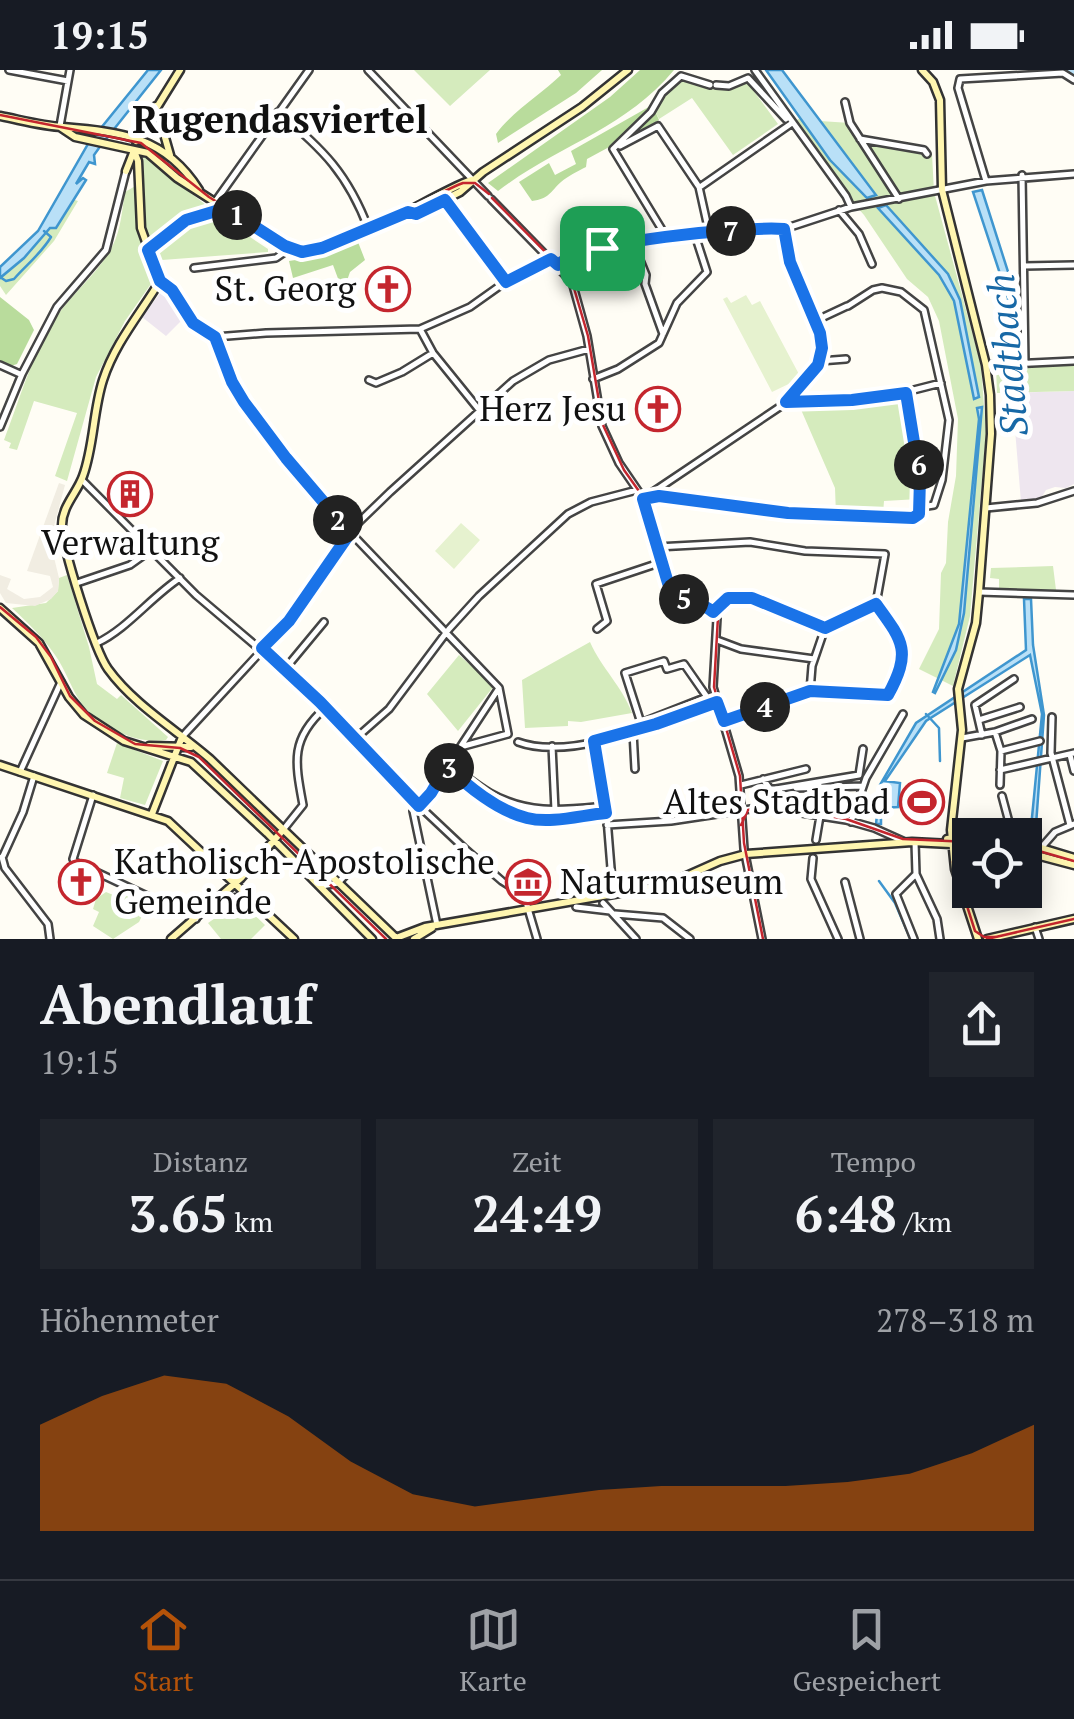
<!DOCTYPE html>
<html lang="de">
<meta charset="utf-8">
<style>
body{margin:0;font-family:"PT Serif",serif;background:#20242c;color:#f1f3f6;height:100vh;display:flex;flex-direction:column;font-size:38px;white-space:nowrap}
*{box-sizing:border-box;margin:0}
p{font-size:32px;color:#9ea1a6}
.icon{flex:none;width:55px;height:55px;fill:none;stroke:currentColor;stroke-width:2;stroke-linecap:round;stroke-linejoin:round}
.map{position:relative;height:869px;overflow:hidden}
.drawer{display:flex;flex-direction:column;background:#171b24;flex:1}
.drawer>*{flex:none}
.buttons{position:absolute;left:952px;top:748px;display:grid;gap:20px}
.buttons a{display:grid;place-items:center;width:90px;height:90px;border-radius:0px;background:#171b24;box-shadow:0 5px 25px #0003;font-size:50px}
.pin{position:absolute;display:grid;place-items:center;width:85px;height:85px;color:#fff;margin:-42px;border-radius:20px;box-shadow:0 5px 15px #0006}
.km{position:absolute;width:50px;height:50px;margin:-25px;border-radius:50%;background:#222;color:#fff;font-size:28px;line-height:50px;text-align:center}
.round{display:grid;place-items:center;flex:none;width:105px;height:105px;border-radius:0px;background:#20242c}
.headline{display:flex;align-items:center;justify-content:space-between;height:170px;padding:0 40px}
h1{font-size:55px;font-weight:700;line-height:75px}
.stats{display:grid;grid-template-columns:repeat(3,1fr);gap:15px;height:170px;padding:10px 40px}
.stats div{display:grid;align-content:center;border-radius:0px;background:#20242c;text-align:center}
.stats b{font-size:50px;font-weight:700}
.stats small{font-size:28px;font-weight:400}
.stats p{font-size:28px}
.chart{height:280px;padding:20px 40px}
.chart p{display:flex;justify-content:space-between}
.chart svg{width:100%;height:180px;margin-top:10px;fill:#b45309;opacity:.7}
.status{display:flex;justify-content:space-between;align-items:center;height:70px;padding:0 50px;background:#171b24;direction:ltr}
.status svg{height:28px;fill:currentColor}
.tab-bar{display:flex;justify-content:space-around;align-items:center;height:140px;border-top:2px solid #363941;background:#171b24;font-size:28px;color:#9ea1a6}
.tab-bar a{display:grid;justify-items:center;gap:5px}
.tab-bar .current{color:#b45309}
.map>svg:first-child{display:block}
.industrial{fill:#eee6ef}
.green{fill:#d5ebbd}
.forest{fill:#b9dc9c}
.pitch{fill:#e6f2cf}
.plaza{fill:#f1ede2}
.water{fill:#b9e0f7;stroke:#3f96cf;stroke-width:2.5}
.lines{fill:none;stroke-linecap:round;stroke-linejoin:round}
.stream{stroke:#3f96cf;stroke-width:2.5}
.canal{stroke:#b9e0f7;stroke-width:6}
.street-casing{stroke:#444;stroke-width:10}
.secondary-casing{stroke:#333;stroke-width:11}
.street{stroke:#fff;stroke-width:5}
.secondary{stroke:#fff6b0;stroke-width:6}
.tram{stroke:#c4262e;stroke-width:2.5}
.route-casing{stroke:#fff;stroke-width:20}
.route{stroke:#1a73e8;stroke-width:12}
.labels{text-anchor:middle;stroke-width:10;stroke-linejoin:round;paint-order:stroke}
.poi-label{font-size:35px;fill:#111;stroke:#fff;text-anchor:end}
.neighbourhood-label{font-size:38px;font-weight:bold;fill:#111;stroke:#fff}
.water-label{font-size:38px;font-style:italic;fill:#1768a6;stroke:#fff}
</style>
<div class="status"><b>19:15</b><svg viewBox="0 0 49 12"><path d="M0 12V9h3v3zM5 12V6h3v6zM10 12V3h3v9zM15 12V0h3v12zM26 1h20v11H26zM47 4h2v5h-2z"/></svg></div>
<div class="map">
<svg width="1074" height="869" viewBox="0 0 1074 869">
<rect width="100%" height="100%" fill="#fffdf5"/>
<!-- industrial -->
<path class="industrial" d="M164,218L185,247L166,266L142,247Z
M1074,321V414L1066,418L1055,417L1046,420L1041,428L1021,432L1012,323Z"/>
<!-- green -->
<path class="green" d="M414,0H490L450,36Z
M682,7C704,20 723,21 745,9L778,54L733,85L692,28L659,49L655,41L665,24Z
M800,48L830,90L867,128L875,125L820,51L850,53L860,69L932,84L934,122L981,295L986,364L970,546L953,616L919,599L939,559L941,503L946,493L948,452L956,406L958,349L939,251L928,227L907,209L864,145L857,137H851L846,126L792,53Z
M143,85L226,151L268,179V182L162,190L160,201L125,251L96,307L67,411L55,406L77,343L34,331L17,380L9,378L11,373L4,370C19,331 30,291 51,255C68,226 98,205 113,175C121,159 122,140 125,122L144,111Z
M72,129L78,131L54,171L6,225L0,216V208L24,188L50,158H56Z
M1074,294V321L997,323L996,298Z
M903,326L915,378L919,429L884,431L883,444L836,445L835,418L799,335Z
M1053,496L1056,520L999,519V509L990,508L991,498Z
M67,505L89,577L97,614L117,629L121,625L168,667L166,670C137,675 100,657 82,634C71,619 66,600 55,585C43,567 28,553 12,538L46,533L58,521L59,508Z
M590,572C602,599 622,616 632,643L581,652L568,651V656L525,658L522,610Z
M459,585L494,616L458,661L427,624Z
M117,673L163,691L145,735L120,728L124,708L107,703Z
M123,818L150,830L139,852L113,869L93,856L99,842L93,839L96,829L106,822L118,827Z
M237,833L243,834L265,855L251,869H221L208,853Z"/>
<!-- forest -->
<path class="forest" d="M558,0H602L576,23L498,73L496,64C513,41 540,25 561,5Z
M640,0H674C624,60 558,75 498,121L488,113L610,27Z
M661,30L655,41L659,50L587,89L586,97C578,101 568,106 561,112C550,122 549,129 532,131L519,112L549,93L555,105L576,94L571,81Z
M358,172L365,190L350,202L343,222L333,195L293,208L289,191L321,186Z
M0,227L29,250L34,260L17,294L11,296L0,292Z"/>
<!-- pitch -->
<path class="pitch" d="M746,225L752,235L760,231L801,308L772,322L723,229L727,227L731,233Z
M461,453L480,470L454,499L435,481Z"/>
<!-- plaza -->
<path class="plaza" d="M59,413L65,415L50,471L59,508L58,521L51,529L35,536L6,533L0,523V505L11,509L7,519L24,529L40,527L53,517L50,506L27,501Z"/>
<!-- water -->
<path class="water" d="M148,0H161L99,78L94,85L95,94L89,92L76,114L83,108L86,110L56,158H50L24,188L0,208V197L38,161L88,74Z
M766,0H782L876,125L867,128L830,90Z
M982,120L1017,230L1013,334L1007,332L1008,228L973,122Z
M886,135L948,204L960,230L979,327L974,329L954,231L939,205L878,138Z
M982,337L964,543L956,580L935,623L933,622L959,554L979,349L977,338Z
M1024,529H1031L1033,575L1044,645L1035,769L1030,768L1042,644L1030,585L926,651L885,711L900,713L898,737L881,738V754H876L880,715L916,653L1026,580Z"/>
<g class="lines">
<!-- stream -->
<path class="stream" d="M0,207L6,211L14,209C26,195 40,185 51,167L44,161
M926,644L939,658L940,691
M879,811L895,833L910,868"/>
<!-- canal -->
<path class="canal" d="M1070,0L1074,3"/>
<defs>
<path id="street" d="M9,0L68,11
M368,0L488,126
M755,0L846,126L851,137
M716,15L729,16L748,8L786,49
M845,32L850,53L899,129
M278,42C323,79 348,104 369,160
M60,56L70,0
M860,69L924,80L927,84
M620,76L658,56L699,117L709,162
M1022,105L1025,293
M986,111L958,18L960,9L1063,3L1074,10
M700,117L792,53
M491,129L572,212L587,266L602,356L619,393L645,431L668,513C680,534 704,529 717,548L713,617L739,706L744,779L762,869
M445,130L506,211
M215,132L309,0
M839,140L859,164L872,194
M667,168L613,79L651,42L662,23L681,6L710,15
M633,173L646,205L645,214L663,264
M148,181L186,150L226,138
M558,195L564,188L667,168L784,159L851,137L986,111L1074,104
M1024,196L1074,195
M194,198L276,188L289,179
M160,211L172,220L193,253L215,267
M815,251L847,236
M420,259L433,283L480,341
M215,267L233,315L286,388L347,459L499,618
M215,267L266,263L420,259L470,237L515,205L551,189
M820,291L846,289
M0,295L20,304
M986,295L1074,291
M593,309L618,299L659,273L677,233L707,202L695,165
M369,310L376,313L402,302L433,283
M907,323L918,385L921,437
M787,332L890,326L941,313
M0,357L22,304L57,237L106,180L126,101
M82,410L196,525L308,620L396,714L464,778L502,811L524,825L537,869
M650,424L787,332L820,291V263L790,192L784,159
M648,426L808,445L913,448L919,443L921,437L934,435L942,410L949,350L924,240L901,222L882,218L873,220L848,236
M986,438L1037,433L1074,421
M657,477L750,472L805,481L885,484L876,534
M77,513L130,495L151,480
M979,522L1074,525
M713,542L728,527L752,528L825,558L876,534
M597,559L607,551L596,514L662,492
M717,570L741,579L814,589
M97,573C127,559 151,527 180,508
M664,591L667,599L684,594L707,627L641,653L625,603Z
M285,599L324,552
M810,621L812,596L825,558
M1052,647L1051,683L1070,755
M979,650L1020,637
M724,651L810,621L887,625C912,581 903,571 876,534
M633,662L635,699
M995,662L1032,649
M982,665L975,635L1014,609
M182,667L289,551L358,453L390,422L513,311L549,290L589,279
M962,668L995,662L1001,681L1000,715
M355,669L389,639L449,559L479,526L568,444L591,432L637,420
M594,671L606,736L613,823
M518,672C572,692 665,651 717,632
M464,676L508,664
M552,676L555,740
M1001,681L1040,671
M457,682L499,618L508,664
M1070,685L1074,701
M447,695C467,716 498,741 527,748C551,754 582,745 606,743
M450,696C464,704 476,715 490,723C529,745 563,740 606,736
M1000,700L1074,683
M20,702L61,612
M763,709L770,719H775
M741,715L806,699
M796,718L863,716
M776,719L859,705L863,679
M93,725L73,789L75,792L196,849
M1002,726L1010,756
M851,752L866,708L903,644
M607,755L671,751L764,737L846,750L874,758L903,771
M283,760L303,735C295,692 290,669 325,638
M1011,765V764
M816,770L820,746
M915,772L916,804L937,849L940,869
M1041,778L1055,762L1074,754
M3,786L23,742L34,706
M2,787L5,798L48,854L50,869
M813,788L811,809L838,869
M845,812L860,869
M322,816L338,813L352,798
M603,833L636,869
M576,837L610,841
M615,844L663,848L690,869
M437,855L413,741L431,723L450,691
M1035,857L1039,869
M914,869L896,824L916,804"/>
<path id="secondary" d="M922,0L933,12L940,30L942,120L986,295L990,325L991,364L979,522L976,553L958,619L962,660L951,760L955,799L978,869
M156,36L170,85
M0,46C21,50 42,56 63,57C121,62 165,66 199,120
M60,57L75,67L148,83L177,108L285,177C329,196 427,126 471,110
M136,71L180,0
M134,81L138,91L141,158L160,211C140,244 115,273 103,310C93,341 94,376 83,406C77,423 62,436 62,455C62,478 95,581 108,599C134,635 178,661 210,689L397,869
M126,101L133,83
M409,142H420L460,122L483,102L582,37L628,0
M0,538L39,573L69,627L84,645L124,671L191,692L267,763L372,869
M149,676L191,677
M0,695L168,751L294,869
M152,744L182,667
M947,769L970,766
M1025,773L1074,788
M1025,782L1074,795
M217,830L236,828L254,832
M396,868L425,857L666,815L720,791L746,784L912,772L970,775
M171,869L241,808L283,760
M414,869L432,858
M987,869L1074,849"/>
</defs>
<!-- street casing -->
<use href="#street" class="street-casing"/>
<!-- secondary casing -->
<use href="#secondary" class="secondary-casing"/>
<!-- street -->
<use href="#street" class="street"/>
<!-- secondary -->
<use href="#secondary" class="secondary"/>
<!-- tram -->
<path class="tram" d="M0,45L141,73L209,127L285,175C329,193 420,129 463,113H475L489,124
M492,128L571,208L588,266L603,355L624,400L646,431L669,513L679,525L708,536L718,547L714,617L740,706L744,773L763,869
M0,537L36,567L51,587L70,626L95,651L135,674L180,678L199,687L386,869
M741,755L748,740L767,735L846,749L903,769L970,772
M970,772L956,778L953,792L975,861L984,867H995
M1025,777L1074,791
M987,869L1074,849"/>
</g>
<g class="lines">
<defs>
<path id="route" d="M445,130L506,212L551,189L558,195C581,171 746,156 784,159L790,192L820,263L822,278L818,295L786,332L852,330L906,323L920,409L919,444L913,448L788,443L659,426L643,429L668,513C678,532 698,529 713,542L728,528H752L825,558L876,534C903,571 912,581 888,625L810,621L724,651L717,632L656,654L594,671L606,743C582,745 551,754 527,748C498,741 467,716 447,696L431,723L419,736L320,632L262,578L289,551L350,463L286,388L244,332L232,312L215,267L193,253L172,220L160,211L148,180L186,150L226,138L285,176L302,182L322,178L408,142L416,144Z"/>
</defs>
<!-- route casing -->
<use href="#route" class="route-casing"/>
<!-- route -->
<use href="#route" class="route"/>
</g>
<!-- icons -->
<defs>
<symbol id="church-ring" viewBox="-11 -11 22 22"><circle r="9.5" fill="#fff" stroke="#c4262e" stroke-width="1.5"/><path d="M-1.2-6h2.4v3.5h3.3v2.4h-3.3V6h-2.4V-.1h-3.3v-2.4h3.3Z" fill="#c4262e"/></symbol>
<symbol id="building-ring" viewBox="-11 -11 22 22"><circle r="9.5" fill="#fff" stroke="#c4262e" stroke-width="1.5"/><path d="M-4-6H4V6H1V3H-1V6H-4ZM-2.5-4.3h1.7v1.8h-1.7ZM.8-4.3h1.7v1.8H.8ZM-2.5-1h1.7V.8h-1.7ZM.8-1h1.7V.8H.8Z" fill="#c4262e"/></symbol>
<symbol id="stadium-ring" viewBox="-11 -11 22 22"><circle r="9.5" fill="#fff" stroke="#c4262e" stroke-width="1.5"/><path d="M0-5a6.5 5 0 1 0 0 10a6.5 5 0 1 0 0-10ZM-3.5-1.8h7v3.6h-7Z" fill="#c4262e"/></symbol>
<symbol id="museum-ring" viewBox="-11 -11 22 22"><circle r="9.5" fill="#fff" stroke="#c4262e" stroke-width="1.5"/><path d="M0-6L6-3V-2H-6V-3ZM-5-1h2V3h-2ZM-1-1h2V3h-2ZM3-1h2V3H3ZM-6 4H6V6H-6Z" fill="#c4262e"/></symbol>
</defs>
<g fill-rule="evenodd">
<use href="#church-ring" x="363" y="194" width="50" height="50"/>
<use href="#church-ring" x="633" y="314" width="50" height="50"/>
<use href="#building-ring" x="105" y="399" width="50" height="50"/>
<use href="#stadium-ring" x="897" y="707" width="50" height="50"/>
<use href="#church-ring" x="56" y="787" width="50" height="50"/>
<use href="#museum-ring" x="503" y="787" width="50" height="50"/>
</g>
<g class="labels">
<!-- poi labels -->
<g class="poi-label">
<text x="356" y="231">St. Georg</text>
<text x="626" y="351">Herz Jesu</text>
<text x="130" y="485" text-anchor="middle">Verwaltung</text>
<text x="890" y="744">Altes Stadtbad</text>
<text x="114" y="804" text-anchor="start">Katholisch-Apostolische<tspan x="114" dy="40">Gemeinde</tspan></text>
<text x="560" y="824" text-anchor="start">Naturmuseum</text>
</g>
<!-- neighbourhood labels -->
<g class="neighbourhood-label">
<text x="280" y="63">Rugendasviertel</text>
</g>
<!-- water labels -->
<g class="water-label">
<text transform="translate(1008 285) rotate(-95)" y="13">Stadtbach</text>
</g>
</g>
</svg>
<div class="buttons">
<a><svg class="icon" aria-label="locate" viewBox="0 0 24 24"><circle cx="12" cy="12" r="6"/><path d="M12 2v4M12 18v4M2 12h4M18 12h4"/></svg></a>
</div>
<div class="pin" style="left:602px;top:178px;background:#1e9e55"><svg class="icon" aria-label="arrive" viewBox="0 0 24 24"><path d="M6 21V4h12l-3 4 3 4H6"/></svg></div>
<b class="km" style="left:237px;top:145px">1</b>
<b class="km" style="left:338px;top:450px">2</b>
<b class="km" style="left:449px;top:698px">3</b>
<b class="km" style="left:765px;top:637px">4</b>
<b class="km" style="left:684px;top:529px">5</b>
<b class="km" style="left:919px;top:395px">6</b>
<b class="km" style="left:731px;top:161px">7</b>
</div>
<section class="drawer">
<div class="headline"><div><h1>Abendlauf</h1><p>19:15</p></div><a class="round"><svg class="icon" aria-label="share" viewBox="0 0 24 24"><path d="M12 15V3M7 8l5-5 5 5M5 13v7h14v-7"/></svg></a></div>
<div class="stats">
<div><p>Distanz</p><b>3.65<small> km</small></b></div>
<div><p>Zeit</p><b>24:49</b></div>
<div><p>Tempo</p><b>6:48<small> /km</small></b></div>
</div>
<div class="chart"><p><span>Höhenmeter</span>278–318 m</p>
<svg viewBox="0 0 160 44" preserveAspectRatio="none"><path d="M0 44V18L10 11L20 6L30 8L40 16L50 27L60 35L70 38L80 36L90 34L100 33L110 33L120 33L130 32L140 30L150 25L160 18V44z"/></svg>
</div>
</section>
<nav class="tab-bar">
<a class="current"><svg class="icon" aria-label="home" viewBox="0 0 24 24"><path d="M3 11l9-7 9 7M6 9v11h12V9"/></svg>Start</a>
<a><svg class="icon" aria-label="map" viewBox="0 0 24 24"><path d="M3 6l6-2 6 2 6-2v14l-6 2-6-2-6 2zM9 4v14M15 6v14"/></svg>Karte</a>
<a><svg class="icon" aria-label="saved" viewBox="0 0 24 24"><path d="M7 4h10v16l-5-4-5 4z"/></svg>Gespeichert</a>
</nav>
